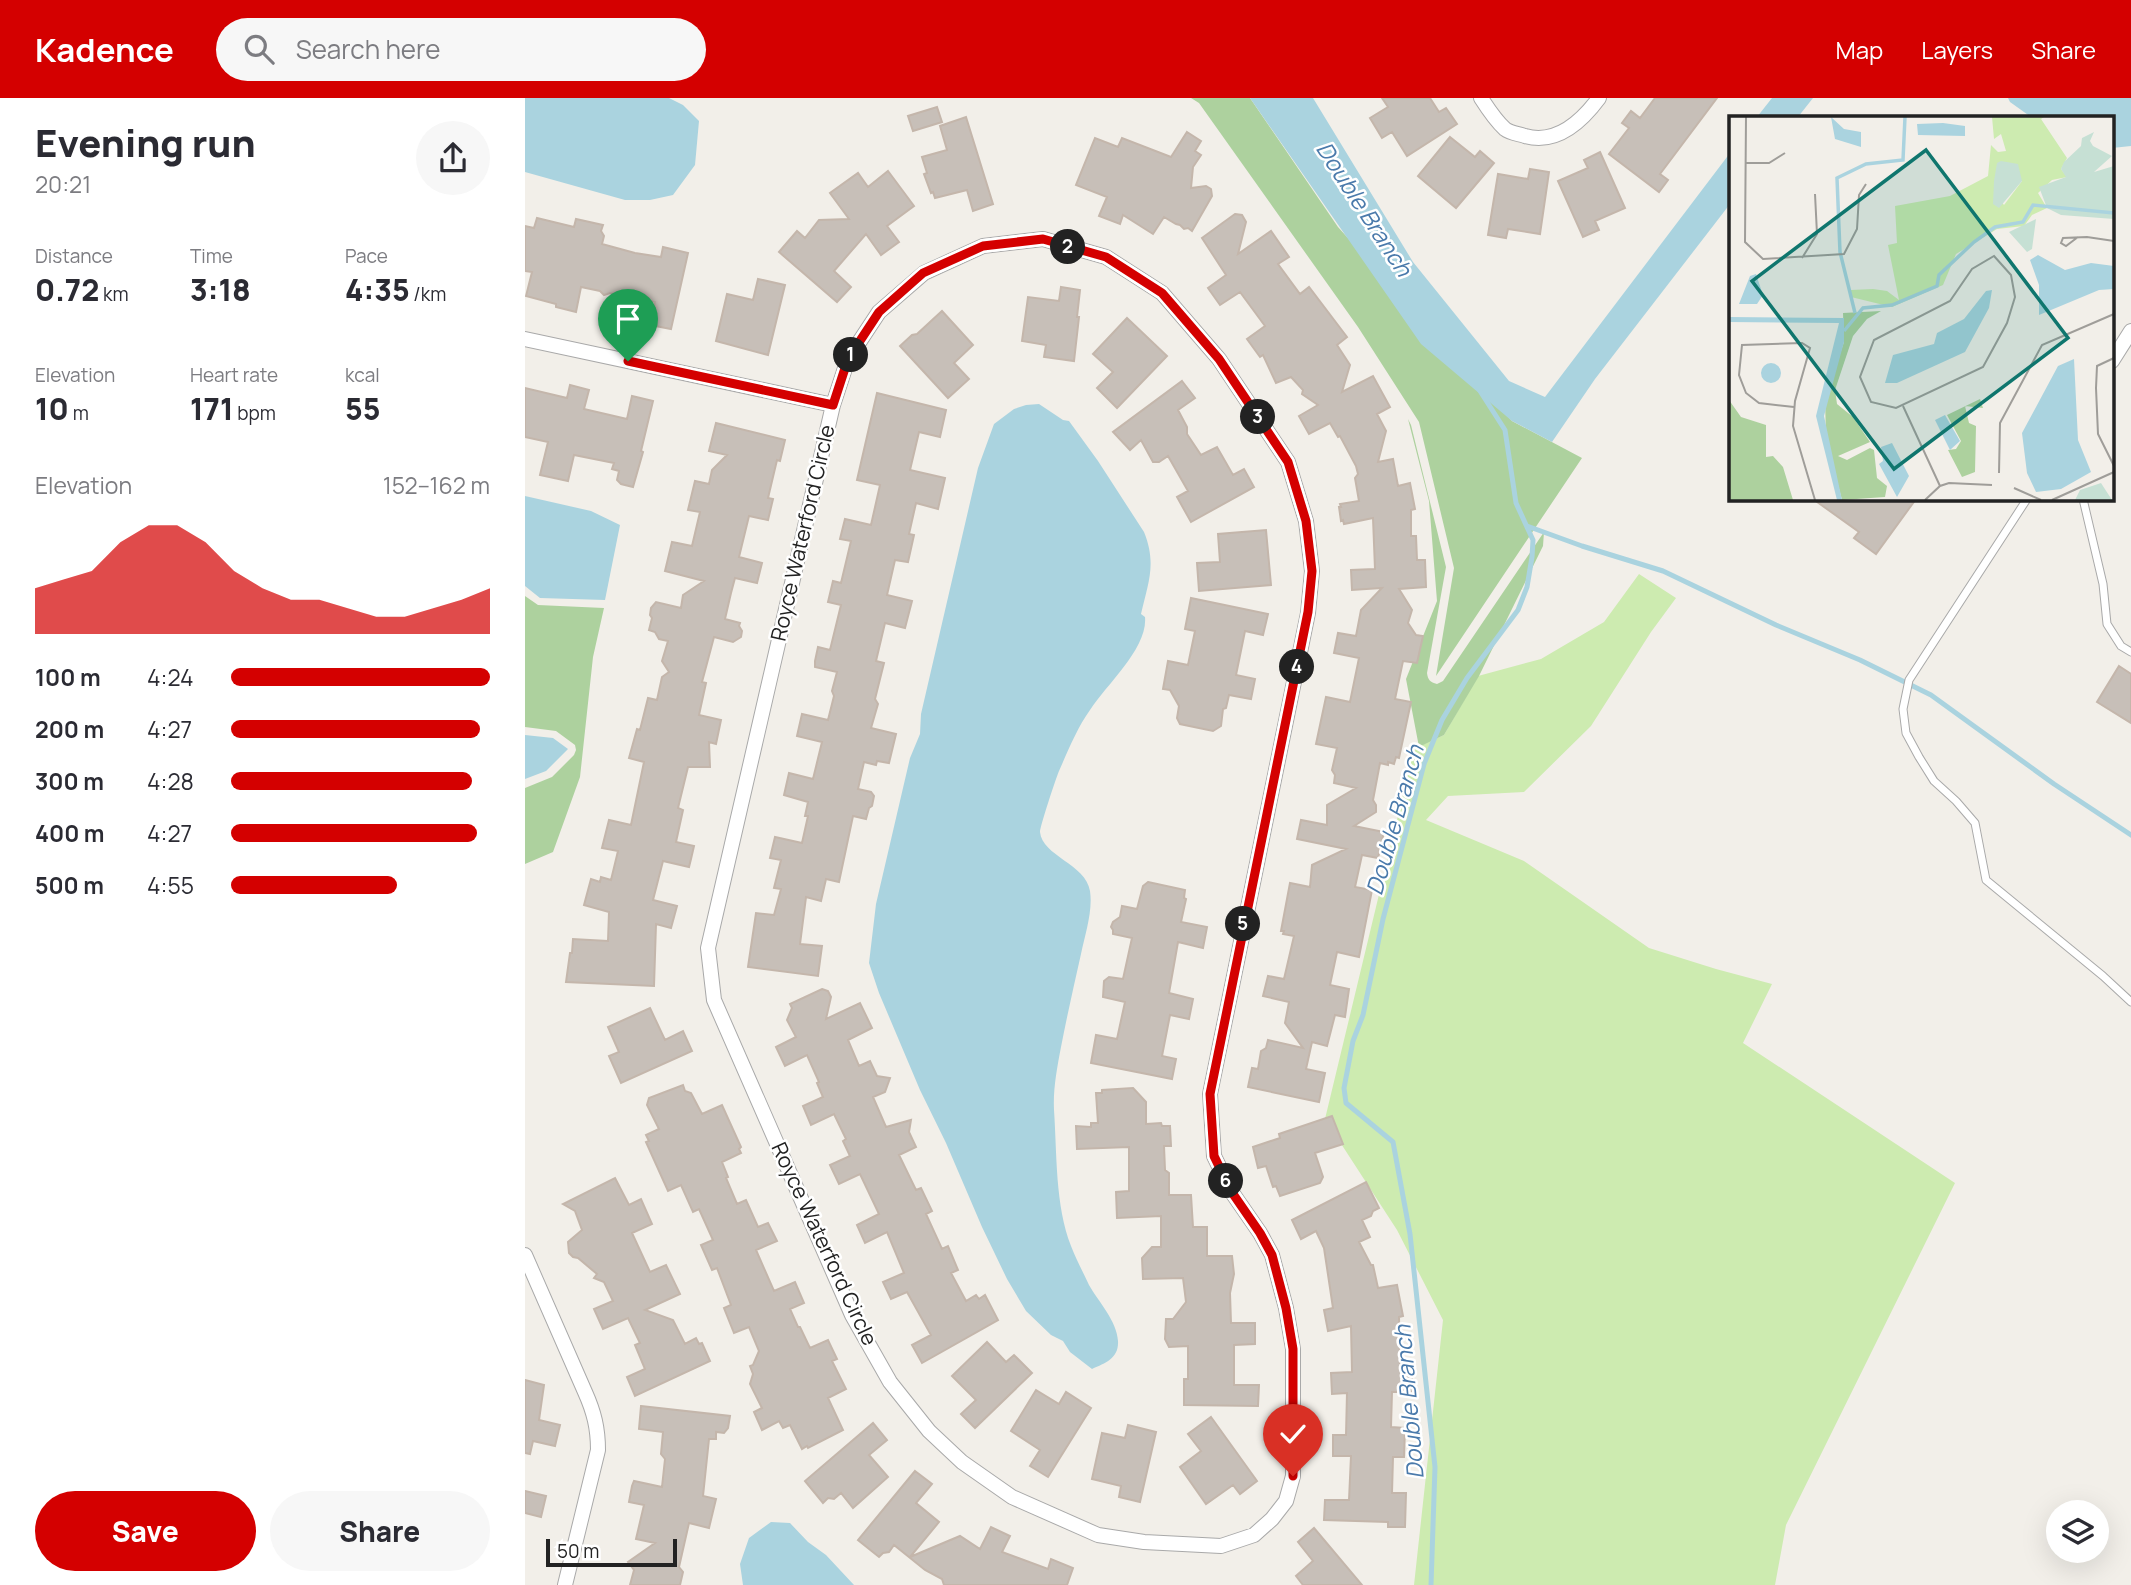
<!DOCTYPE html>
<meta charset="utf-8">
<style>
body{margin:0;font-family:Manrope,sans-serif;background:#f7f7f7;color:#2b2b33;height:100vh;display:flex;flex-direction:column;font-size:26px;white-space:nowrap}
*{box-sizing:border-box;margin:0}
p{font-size:23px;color:#7c7c81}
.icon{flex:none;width:38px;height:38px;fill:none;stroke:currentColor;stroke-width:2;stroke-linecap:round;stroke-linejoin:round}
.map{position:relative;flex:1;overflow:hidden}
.drawer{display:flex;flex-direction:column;background:#fff;width:525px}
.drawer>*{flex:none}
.buttons{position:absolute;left:1521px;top:1402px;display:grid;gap:14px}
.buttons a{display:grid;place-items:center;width:63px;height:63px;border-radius:50%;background:#fff;box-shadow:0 7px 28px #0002;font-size:35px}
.scale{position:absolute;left:21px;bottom:18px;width:131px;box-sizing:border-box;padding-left:7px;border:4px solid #222;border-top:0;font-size:19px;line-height:24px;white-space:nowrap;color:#222;-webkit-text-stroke:5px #fff;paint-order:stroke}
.pin{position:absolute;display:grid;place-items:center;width:60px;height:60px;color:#fff;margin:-72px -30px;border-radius:50% 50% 50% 0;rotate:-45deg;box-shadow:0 0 7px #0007}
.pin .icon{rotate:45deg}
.km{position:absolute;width:35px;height:35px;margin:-18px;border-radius:50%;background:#222;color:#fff;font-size:19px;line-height:35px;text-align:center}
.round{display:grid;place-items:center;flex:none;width:74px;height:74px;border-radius:37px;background:#f7f7f7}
.summary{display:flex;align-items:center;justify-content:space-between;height:119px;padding:0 35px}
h1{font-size:38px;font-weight:800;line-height:52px}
.metrics{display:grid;grid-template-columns:repeat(3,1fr);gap:10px;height:119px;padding:7px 35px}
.metrics div{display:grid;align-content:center}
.metrics b{font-size:30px;font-weight:800}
.metrics small{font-size:19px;font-weight:400}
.metrics p{font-size:19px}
.chart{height:196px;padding:14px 35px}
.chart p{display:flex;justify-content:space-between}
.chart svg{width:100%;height:126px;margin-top:7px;fill:#d40000;opacity:.7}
.cta{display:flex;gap:14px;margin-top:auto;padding:14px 35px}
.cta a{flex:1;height:80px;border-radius:42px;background:#d40000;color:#fff;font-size:28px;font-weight:800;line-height:80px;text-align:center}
.cta a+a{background:#f7f7f7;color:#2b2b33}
ul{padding:0 35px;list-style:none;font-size:23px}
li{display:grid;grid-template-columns:112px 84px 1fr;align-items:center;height:52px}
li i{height:18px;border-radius:9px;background:#d40000}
header{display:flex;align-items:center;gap:42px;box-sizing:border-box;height:98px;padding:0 35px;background:#d40000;color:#fff}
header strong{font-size:33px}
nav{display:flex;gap:38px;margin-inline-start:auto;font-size:24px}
.search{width:490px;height:63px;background:#f7f7f7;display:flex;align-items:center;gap:18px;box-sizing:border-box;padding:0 24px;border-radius:38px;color:#7c7c81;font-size:26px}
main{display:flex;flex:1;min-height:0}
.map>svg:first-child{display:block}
.grass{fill:#cdebb0}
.forest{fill:#add19e}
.water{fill:#aad3df}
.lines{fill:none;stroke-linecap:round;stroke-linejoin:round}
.stream{stroke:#aad3df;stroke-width:5}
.building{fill:#c7bfb8;stroke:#c4b6ab;stroke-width:2}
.service-casing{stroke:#a9a9a9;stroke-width:9}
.minor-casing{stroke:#a9a9a9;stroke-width:16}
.service{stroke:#fff;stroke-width:7}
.minor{stroke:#fff;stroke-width:14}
.route-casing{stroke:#fff;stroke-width:14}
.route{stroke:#d40000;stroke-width:9}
.labels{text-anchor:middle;stroke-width:5;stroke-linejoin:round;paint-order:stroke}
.street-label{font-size:21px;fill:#222;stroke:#fff}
.water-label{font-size:23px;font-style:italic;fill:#4a7aab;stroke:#fff}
.inset-river{fill:none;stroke:#aad3df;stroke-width:3.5}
.inset-road{fill:none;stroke:#9f9d99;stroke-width:2}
.view{fill:#0f766e;fill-opacity:0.15;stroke:#0f766e;stroke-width:3.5}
.inset-edge{fill:none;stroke:#222;stroke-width:3.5}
</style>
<header>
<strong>Kadence</strong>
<div class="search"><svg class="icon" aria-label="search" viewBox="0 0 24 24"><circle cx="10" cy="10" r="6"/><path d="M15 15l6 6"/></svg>Search here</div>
<nav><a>Map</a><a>Layers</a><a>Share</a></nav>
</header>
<main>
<section class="drawer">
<div class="summary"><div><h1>Evening run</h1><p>20:21</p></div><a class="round"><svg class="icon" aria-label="share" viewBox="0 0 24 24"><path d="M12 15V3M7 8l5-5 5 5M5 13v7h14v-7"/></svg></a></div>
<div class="metrics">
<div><p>Distance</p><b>0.72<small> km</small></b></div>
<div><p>Time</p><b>3:18</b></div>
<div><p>Pace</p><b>4:35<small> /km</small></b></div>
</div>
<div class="metrics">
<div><p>Elevation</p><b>10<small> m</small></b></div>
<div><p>Heart rate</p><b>171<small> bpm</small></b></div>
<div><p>kcal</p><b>55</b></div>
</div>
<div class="chart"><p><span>Elevation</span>152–162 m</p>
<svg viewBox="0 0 160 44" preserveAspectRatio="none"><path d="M0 44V28L10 25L20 22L30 12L40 6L50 6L60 12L70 22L80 28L90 32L100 32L110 35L120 38L130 38L140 35L150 32L160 28V44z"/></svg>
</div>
<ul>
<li><b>100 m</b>4:24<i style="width:100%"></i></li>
<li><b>200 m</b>4:27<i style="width:96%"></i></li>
<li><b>300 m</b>4:28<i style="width:93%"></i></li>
<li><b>400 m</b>4:27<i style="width:95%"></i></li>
<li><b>500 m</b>4:55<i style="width:64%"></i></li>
</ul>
<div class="cta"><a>Save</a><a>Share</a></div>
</section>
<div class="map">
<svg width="1606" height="1487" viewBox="0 0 1606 1487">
<rect width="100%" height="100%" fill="#f2efe9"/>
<!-- grass -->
<path class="grass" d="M1114,476L1151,500L1126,534L1066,628L999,694L923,698L901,722L999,763L1124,850L1191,871L1247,886L1218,945L1430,1085L1261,1427L1250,1487H889L918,1222L872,1132L800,1021L889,651L919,637L953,578L1016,561L1079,524Z"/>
<!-- forest -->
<path class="forest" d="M666,0H725L813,129L987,323L1057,360L911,578L929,470L894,324L833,229L674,5Z
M883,321L886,327L921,469L902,575C903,582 905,584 912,586L918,583L1019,434L1018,448L954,578L919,637L894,649L881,581L912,503L904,403Z
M0,498L13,507L79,510L68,559L55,679L28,754L0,766V690L27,679L49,657L51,652L50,647L31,633L0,629Z"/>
<!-- water -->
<path class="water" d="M0,0H144L158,7L174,23L170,67L148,97L125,102H100L0,74Z
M725,0H788L888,164L984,283L1020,299L1205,55V106L1070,281L1027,344L987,323L896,246Z
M1247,0H1288L1273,19H1232Z
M1483,0H1606V48L1587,50V19H1506L1485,4Z
M514,306L538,322L544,323L573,363L619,434C632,466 623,485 616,516L620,519C623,550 582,586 565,612C552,630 543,653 534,673C531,680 515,729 515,734C517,758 561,766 565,793C568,813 560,837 556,856C549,887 542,918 536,949C532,970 528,991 529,1012C532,1056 530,1107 546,1148C551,1161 558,1174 564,1187C573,1203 592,1223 593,1243C594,1260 581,1265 567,1271L545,1254L538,1243L526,1237L501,1213L482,1181L457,1129L421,1045L395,992L354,895L344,865L351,806L385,660L395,636L396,616L453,370L469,326L489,311L501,307Z
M0,398L66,413L95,427L80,502L15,500L0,488Z
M0,637L28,640L43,651L21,673L0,681Z
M246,1424L265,1425L283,1444L301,1457L329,1487H218L215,1466L224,1440Z"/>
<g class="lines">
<!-- stream -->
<path class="stream" d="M1002,428L1057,448L1138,473L1251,527L1335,562L1406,597L1529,686L1606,737
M906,1487L910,1369L885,1136L868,1044L821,1005L819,990L828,943L838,917L858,821L899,666L917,622L942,580L993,512L1002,489L1007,459L1008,442L991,405L980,332L955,293"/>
</g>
<!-- building -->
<path class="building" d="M857,0H905L914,14L921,10L932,26L882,58L867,34L857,40L845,20L863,9Z
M1130,0H1192L1135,76L1143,82L1134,94L1084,56L1104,30L1097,25L1106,13L1115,20Z
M412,9L417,24L388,33L383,18Z
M441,19L468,106L448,113L442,92L410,100L408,94L406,95L399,76L402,75L397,59L422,52L415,28Z
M662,34L676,43L670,53L676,57L668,69L666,90L681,88L686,91L687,98L667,133L663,130L659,131L655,127L651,126L639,119L628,136L598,117L595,126L574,118L582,99L551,87L570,40L593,49L597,40L646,59Z
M925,39L950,59L955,53L969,65L931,110L893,78Z
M1075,54L1100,110L1070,123L1074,132L1058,139L1033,83L1063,70L1059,62Z
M1005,71L1024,74L1015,136L983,131L981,140L963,137L973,76L1003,81Z
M363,73L389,108L362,128L374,144L356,157L341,136L309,173L326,189L312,204L254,154L272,133L280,140L294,122L324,121L305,95L333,75L343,89Z
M710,116L717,117L721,124L713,156L746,133L764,159L753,166L775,196L784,189L822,239L812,247L825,267L817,294L848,278L865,309L852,316L861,333L853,364L868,361L873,388L885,385L890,411L886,412V438H891L892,462H900L901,489L874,491L887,512L883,525L891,537L898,538L892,565L878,563L870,601L886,604L874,660L871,659L869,666L863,664V667L855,665L848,702L851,707V714L829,728L859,734L853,760L837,757L830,789L847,792L834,859L812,854L805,887L824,891L820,919L810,917L802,948L787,944L781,971L800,975L794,1004L723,989L727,970L733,971L736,953L741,950L743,942L778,950L760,925L764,904L738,898L743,878L759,881L769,838L758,836L759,833H756L765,785L785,789L787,767L821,751L772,741L776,722L802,727V707L831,690L809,685L810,677L807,672L812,650L791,646L801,599L825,604L834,560L809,555L813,535L831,538L836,512L857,490L827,492L826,472L850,471L848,420L819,426L818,422L816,423L814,409H816L815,406L834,403L830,380L833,376L831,368L815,338L813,339L805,325L784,336L774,318L793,307L777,296L778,292L766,279L751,285L738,257L735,259L722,241L740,228L715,194L695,207L683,190L701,177L677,140Z
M12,120L49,129L51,121L78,127L76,133L79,138L77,146L110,155L136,159L138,149L163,155L146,231L125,227L130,204L85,195L79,197L75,193L56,189L51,214L31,209V206L1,198L7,174L0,173V128L9,130Z
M233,181L260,187L243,257L191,243L202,196L228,202Z
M536,189L555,192L552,219H554L549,263L519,259L521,247L497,243L503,199L534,203Z
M417,213L448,247L429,265L444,281L423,300L375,248L387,237L392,236Z
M602,220L642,258L592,310L572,290L588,274L568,256Z
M657,283L670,300L653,312L662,329V336L676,357L692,349L708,377L719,371L729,389L666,424L652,399L663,393L643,358L634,364H628L616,342L605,352L588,334Z
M45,287L64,292L59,311L102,321L107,298L128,303L116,353L118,354L108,389L96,386L92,382L94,373L87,371L89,365L49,357L43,383L15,377L23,344L0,339V290L42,300Z
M352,295L421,312L415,339L394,334L385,372L420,380L413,411L391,405L384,436L389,437L383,464L370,462L362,497L387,503L380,530L360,525L351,563L359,565L350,601L353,606L346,630L371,636L364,665L352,663L351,667L339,664L333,691L346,694L349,698L347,708L344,710L341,721L328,718L314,784L301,781L296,803L281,799L275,846L297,848L293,878L223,869L231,815L249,817L256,791L249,790L256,762L245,760L250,739L277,745L283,718H280L283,704L259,697L264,675L288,681L297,644L272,638L277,616L303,622L309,598L307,593L312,574L290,569V563L293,549L305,552L316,507L303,504L308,483L316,485L326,443L315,441L320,421L346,427L355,387L332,382Z
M191,325L260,342L255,363L252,362L243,400L248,401L243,422L224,418L214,459L237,465L232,485L210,480L206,495L200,521L215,525L214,528L217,533L216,539L208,544L189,539L177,584L181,585L174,617L196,622L191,646L184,644L185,669H163L153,710L158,712L151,744L169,748L166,761L164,769L138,763L128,802L152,808L146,830L131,826L129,888L41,884L45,855H47L48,841L83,843L84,814L59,807L66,781L75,784L76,779L86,782L93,753L77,750L84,722L106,727L119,664L104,660L112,631L115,632L123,600L132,602L137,579L144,574L137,563L143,543L134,541L130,534L124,532L127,520L125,517L126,510L131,504L156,510L158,497L179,483L140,473L147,444L167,448L175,414L163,412L170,383L184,386L187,372L202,357L184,353Z
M1288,401H1391L1351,456L1329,440L1334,434Z
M741,432L746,487L674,493L672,465L695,464L693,436Z
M666,500L743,516L738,537L720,533L711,577L730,581L726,601L704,597L701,610L698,611L696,628L688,633L655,626L652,620L654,608L645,592L638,591L643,563L663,567L670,533L660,531Z
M1594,568L1606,576V625L1572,604Z
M623,784L660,792L659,800L661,801L656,824L682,829L678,850L653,844L644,895L668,901L664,921L645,917L637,958L651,961L647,981L566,965L571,937L592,941L600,904L578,899L579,883L584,879L598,881L607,840L588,836V832L586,829L588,824L595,819L597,808L612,811L618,788Z
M297,891L303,893L306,899L301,921L335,905L347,930L323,942L334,968L345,963L352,978L365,980L360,994L348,999L361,1029L386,1022L384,1034L391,1049L374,1057L391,1092L396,1090L407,1113L401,1116L417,1151L423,1148L433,1172L426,1175L441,1203L451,1197L454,1201L460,1197L473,1222L397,1265L387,1247L406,1237L382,1194L366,1201L358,1184L379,1175L362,1134L340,1145L332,1127L354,1116L335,1076L314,1086L305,1067L325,1058L318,1043L321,1041L309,1016L286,1027L278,1008L298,999L292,985L294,984L282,957L260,968L251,949L271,939L262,922L267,910L265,906Z
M125,910L140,942L158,933L167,953L96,985L84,958L94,954L83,929Z
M158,987L160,993L166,995L177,1016L197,1007L216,1049L214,1051L216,1055L197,1064L203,1079L201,1080L212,1106L221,1102L233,1129L243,1125L252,1143L231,1152L249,1193L270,1184L279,1205L265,1211L273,1229H275L285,1250L303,1242L312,1261L307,1263L321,1291L303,1300L318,1332L283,1350L282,1348L277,1351L265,1327L258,1330L254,1323L237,1332L229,1314L237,1310L225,1286L228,1276L225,1268L228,1267L234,1253L224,1229L209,1235L199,1210L206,1207L192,1170L187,1172L176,1147L188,1142L174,1111L168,1114L156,1087L143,1093L121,1044L124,1043L121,1037L134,1031L122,1007L124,1000Z
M608,990L621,1004V1026L636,1025L637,1028H645L646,1048H639L640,1072L644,1075V1097H666L668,1129H682V1158H707L709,1176L705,1195L706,1225H730V1246L709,1247V1287H734L733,1308L659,1307V1281H663V1248L644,1249L640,1241L641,1221H648L661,1204L658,1180L618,1181L617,1160L627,1149H636V1118L592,1120L591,1094L604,1093V1049L552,1051L551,1028L566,1029V1025H573L571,995H577V992Z
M807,1018L818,1046L790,1055L798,1079L795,1085L755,1098L751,1088L748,1089L741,1068L733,1070L728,1049L755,1040L754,1036Z
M90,1080L104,1107L116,1101L127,1126L107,1135L125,1174L141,1167L155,1196L120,1212L148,1222L160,1246L171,1240L174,1246L177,1245L185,1263L110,1298L102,1279L120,1271L110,1247L115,1245L103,1220L78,1231L69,1211L88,1203L79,1184L69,1180L72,1176L53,1160L48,1159L44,1155L43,1144L57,1132L50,1113L38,1106Z
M841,1084L854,1110L848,1113L846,1118L837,1122L845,1139L834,1144L846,1167H848L853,1190L872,1187L878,1218L874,1219L875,1265L887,1264V1294H867L866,1329L880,1330L879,1359H868L867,1395H881L880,1429H863V1424L799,1422L800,1402H824L826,1358H808V1337H821L822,1295L807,1296L806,1275L827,1274L826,1228L803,1233L799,1212L808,1210L799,1150L791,1133L776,1141L767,1122Z
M462,1244L481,1264L489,1257L507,1275L450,1330L436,1316L451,1302L427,1278Z
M0,1282L19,1287L14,1322L35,1327L30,1348L8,1343L5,1356L0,1355Z
M511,1292L534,1306L541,1294L566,1310L523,1379L505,1368L515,1352L486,1333Z
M116,1308L205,1318L203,1330L199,1335L191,1334V1341H184L178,1398L191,1401L184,1430L164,1425L154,1469L158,1474L155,1487H105L109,1472L103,1464L130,1445L111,1441L119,1407L104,1404L107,1388L109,1383L137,1389L140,1361L136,1356L138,1334L114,1331Z
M686,1319L732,1383L715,1396L708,1387L681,1406L655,1369L676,1353L663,1336Z
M348,1325L362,1342L344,1357L363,1379L328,1410L316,1395L309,1401L303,1400L298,1405L280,1383Z
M603,1327L631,1334L615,1404L594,1399L596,1388L567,1381L577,1335L600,1340Z
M390,1373L407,1386L391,1405L414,1424L385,1459L435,1438L455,1451L466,1429L485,1438L477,1454L523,1471L526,1461L548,1470L542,1487H419L417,1481L400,1472L369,1447L364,1454L358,1455L354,1459L333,1442Z
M0,1393L21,1398L16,1419L0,1415Z
M789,1430L837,1487H778L771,1478L788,1463L773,1444Z"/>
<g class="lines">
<defs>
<path id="service" d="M1502,401L1384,582L1378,611L1381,635L1394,659L1409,683L1431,703L1450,725L1461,782L1578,878L1606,904
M1558,401L1578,486L1582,526L1596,548L1606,554"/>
<path id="minor" d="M956,0C963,11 970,22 980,31C985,35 994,36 1000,38C1032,47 1057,23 1074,0
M518,141L581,159L637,195L694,261L763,364L781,423L787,473L783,515L685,996L689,1058L706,1093L735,1135L747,1157L761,1210L768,1251V1378L761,1403L747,1421L729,1437L696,1448L619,1444L573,1437L487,1399L437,1364L404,1333L365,1284L327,1217L189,902L183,850L308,307L323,261L354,214L399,175L458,148Z
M0,241L308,307
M1587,263L1606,233
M0,1157L60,1294C69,1314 73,1330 73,1352L40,1487"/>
</defs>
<!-- service casing -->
<use href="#service" class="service-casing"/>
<!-- minor casing -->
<use href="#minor" class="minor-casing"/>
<!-- service -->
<use href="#service" class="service"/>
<!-- minor -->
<use href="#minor" class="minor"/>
</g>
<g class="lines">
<defs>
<path id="route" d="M103,263L308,307L323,261L354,214L398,175L458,148L518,141L581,159L637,195L694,261L763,364L781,423L787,473L783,514L685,996L689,1058L706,1093L735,1135L747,1157L761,1210L768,1251V1378"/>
</defs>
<!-- route casing -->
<use href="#route" class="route-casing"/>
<!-- route -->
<use href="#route" class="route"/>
</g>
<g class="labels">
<!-- street labels -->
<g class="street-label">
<text transform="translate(278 435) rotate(-77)" y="7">Royce Waterford Circle</text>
<text transform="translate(299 1146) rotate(65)" y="7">Royce Waterford Circle</text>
</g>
<!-- water labels -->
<g class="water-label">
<text transform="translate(839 111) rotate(57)" y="8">Double Branch</text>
<text transform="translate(870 722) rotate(-74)" y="8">Double Branch</text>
<text transform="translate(884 1304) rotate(-95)" y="8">Double Branch</text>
</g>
</g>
<!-- overview -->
<g transform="translate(1204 18)">
<rect width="385" height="385" fill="#f2efe9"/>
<path d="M263,1H315L312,3L338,42L332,53L338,61L323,64L309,77L318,92L303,99L295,110L268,113L227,138L214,169L163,191L122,181V174L144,173L158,175L170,184L159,129L168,127L166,90L221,80L259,60L262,29L269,36L277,35L272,18L265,23ZM265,65H293L275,89L265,76Z" fill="#cdebb0" fill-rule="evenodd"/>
<path d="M152,195L138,203L124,220L106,274L108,288L124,301L141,326L109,340L118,344L141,332L145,334L148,362L158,370L156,381L113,384L97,323L96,282L115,226L114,197ZM251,283L254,292L236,290L240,307L247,310L246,356L233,361L219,334L227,333L232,325L218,299ZM0,284L12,301L37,309V341L44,340L54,351L64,384H0Z" fill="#add19e"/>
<path d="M365,16L361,25L364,30L383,40L365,56L385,50V103L332,99L318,92L310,71L337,61L332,53L335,46L352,30L353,22ZM272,45L289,48L293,65L270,92L264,88L265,65L268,47ZM307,103L303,133L298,136L280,116ZM372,367L383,384H346L351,374Z" fill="#c6e0d4"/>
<path d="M102,1L115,13L132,16V31L106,23ZM214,7L236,10V20L189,19L188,8ZM309,139L336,154L362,147L385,150V173L370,174L310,199V169L301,144ZM27,158L34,179L28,188H10L21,160ZM263,174L260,192L236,236L168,267H156L164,239L205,228L208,217L235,203L257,175ZM0,201L115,202V226L95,300L113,384H108L87,300L110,207L0,206ZM345,243L349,324L362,356L332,373L307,376L298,357L293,317L329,250ZM32 257a10 10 0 1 1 20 0a10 10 0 1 1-20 0ZM216,299L231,325L221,334L206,304ZM163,327L180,360L168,381L150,348L154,345L152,331Z" fill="#aad3df"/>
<path class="inset-river" d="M126,197L111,136L108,62L137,48L174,44L176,1M115,215L134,192L163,189L208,170L210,159L245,126L266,111L294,106L304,89L385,97"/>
<path class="inset-road" d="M17,1L16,126L34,143L115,138L128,113L130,79L137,68M17,47H40L56,37M349,121L337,130L332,127L334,122L358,121L385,125M265,140L282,159L286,181L278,207L254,251L167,292L142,286L131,261L145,224L221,185L243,153ZM73,142L88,118L86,78M385,242L368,250L367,272L369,318L385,350M174,290L211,370M65,291L30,287L17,277L10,259L13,229L73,227L81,232L66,285L64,310L86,384M270,357L271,307L313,229L385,198M285,372L312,384M196,384L211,370L220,367L263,369M323,384L385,356"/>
<path class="view" d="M197,34L339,222L165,353L23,165Z"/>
<rect width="385" height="385" class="inset-edge"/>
</g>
</svg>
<div class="buttons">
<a><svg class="icon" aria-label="layers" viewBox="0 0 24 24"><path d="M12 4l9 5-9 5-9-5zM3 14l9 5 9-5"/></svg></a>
</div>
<div class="scale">50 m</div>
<div class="pin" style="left:103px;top:263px;background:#1e9e55"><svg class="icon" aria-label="arrive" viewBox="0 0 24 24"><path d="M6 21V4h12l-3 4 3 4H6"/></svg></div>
<div class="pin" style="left:768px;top:1378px;background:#d93025"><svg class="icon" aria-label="check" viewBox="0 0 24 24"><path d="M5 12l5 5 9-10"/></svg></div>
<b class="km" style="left:326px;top:257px">1</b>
<b class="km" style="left:543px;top:149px">2</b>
<b class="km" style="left:733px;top:319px">3</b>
<b class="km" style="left:772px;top:569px">4</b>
<b class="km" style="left:718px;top:826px">5</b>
<b class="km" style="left:701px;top:1083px">6</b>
</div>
</main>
